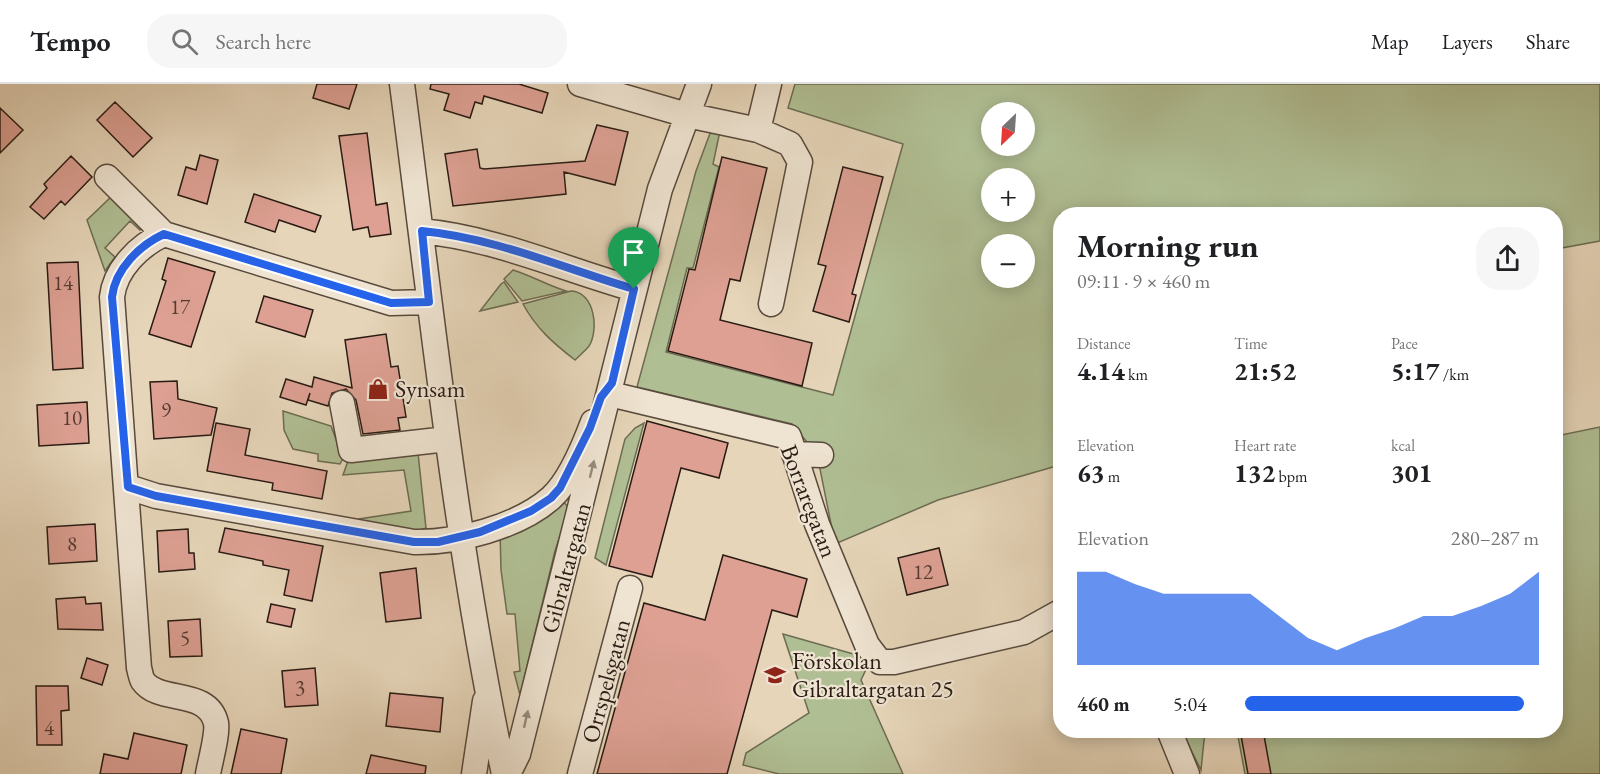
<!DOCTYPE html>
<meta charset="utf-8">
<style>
body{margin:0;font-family:"EB Garamond",serif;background:#f6f6f6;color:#202124;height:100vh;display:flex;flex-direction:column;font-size:22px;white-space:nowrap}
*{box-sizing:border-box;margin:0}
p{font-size:20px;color:#757577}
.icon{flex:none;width:33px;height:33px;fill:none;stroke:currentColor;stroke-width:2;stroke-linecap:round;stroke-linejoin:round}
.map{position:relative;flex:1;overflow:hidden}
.drawer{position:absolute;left:1053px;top:123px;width:510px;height:531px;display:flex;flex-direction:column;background:#fff;border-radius:24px;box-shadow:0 3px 15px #0003}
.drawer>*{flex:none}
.needle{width:39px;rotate:205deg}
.tools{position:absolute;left:981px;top:18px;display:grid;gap:12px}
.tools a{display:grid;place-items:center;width:54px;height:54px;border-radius:50%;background:#fff;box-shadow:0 3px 15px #0003;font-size:30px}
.pin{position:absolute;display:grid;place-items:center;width:51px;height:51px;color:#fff;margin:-62px -26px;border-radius:50% 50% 50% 0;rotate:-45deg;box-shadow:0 0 6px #0007}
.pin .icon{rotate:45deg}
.round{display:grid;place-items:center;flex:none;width:63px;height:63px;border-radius:24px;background:#f6f6f6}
.headline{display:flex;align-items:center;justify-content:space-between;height:102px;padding:0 24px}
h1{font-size:33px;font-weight:700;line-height:45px}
.metrics{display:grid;grid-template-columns:repeat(3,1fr);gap:9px;height:102px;padding:6px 24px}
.metrics div{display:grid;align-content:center}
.metrics b{font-size:26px;font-weight:700}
.metrics small{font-size:16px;font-weight:400}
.metrics p{font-size:16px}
.chart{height:168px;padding:12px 24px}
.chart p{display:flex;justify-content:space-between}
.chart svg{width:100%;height:108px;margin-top:6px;fill:#2563eb;opacity:.7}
ul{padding:0 24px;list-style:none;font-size:20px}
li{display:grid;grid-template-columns:96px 72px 1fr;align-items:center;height:45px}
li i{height:15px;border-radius:8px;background:#2563eb}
header{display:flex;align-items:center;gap:36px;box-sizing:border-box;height:84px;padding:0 30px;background:#fff;border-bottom:2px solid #e0e0e0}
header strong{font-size:28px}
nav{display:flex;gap:33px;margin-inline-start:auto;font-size:21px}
.search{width:420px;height:54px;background:#f6f6f6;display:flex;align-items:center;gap:15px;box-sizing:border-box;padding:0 21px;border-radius:24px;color:#757577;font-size:22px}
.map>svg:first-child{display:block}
.green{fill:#b0be93;stroke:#6c6c53;stroke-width:1.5;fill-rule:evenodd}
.building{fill:#dda093;stroke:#291b13;stroke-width:1.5}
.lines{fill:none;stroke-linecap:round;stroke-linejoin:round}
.minor-casing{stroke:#584a3c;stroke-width:27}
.minor{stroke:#efe4d2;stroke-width:24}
.oneway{fill:#968a7c}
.route-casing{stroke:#fff;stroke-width:12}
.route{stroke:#2563eb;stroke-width:8}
.labels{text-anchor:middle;stroke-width:4.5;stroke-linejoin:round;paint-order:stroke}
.number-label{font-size:21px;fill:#563c33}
.poi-label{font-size:24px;fill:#291b13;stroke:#efe4d2;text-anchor:start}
.street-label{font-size:24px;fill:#291b13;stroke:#efe4d2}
</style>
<header>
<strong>Tempo</strong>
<div class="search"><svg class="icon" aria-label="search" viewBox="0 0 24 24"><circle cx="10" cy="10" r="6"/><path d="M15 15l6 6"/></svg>Search here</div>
<nav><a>Map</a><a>Layers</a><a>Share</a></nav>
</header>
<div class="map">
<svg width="1600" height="690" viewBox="0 0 1600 690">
<rect width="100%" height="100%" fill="#e6d5b9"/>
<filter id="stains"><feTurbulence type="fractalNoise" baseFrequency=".00333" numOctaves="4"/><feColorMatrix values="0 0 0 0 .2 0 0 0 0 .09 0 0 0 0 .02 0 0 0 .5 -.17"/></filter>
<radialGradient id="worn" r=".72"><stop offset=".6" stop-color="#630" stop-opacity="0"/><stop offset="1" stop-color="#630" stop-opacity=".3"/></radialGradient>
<!-- green -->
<path class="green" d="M795,0H1600V157L1556,165V130H1060V381L938,416L835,460L817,370L792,340L637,303L696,87L712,44L720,47L713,80L719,83L693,184H687L666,268L833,311L903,60L788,24ZM992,28H1024V62H992ZM992,94H1024V128H992ZM992,160H1024V194H992Z
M114,110L145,142L140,146L130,137L105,164L115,173L105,187L87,136Z
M513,186C532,192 547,201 566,207L522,217L504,195Z
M504,198L518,218L480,227L501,200Z
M571,207C595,208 599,246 589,262C585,267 579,272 575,276C553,259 536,244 523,220Z
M283,327L331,342L343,374L340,380L318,377V370L293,365L284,346Z
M644,339L606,481L595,474L625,355L635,344Z
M1600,343V690H1245L1237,647L1556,646V352Z
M416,367L418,369L426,444L417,447L357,439L359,435L411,427L404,386L343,391L348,377Z
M561,415L569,424L555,467L520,611L514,588L520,587L515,530H507L501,486L500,447Z
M783,550L871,575L861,596L903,690H779L743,681L746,669L809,629Z
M1194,647H1205L1201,686L1185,654Z"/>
<!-- building -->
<path class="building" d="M317,0H357L349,25L313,14Z
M431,0H519L548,9L542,29L484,12L482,20L475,18L470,34L444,26L449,10L430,5Z
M115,18L152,54L133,73L97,36Z
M0,24L23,46L0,69Z
M597,41L628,48L615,101L564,88L566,110L453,122L445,70L477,65L480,84L484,85L585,77Z
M367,49L376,121L387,119L391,150L370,153L368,143L353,146L339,52Z
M200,71L218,76L207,120L178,111L186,83L196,86Z
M71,72L92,93L65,121L61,117L44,135L30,123L47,104L44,100Z
M722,73L767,84L740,197L730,195L720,236L812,259L802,302L668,267L689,185L695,186Z
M843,83L883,93L852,210L856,211L849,238L813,227L826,182L818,180Z
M254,110L321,132L315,148L279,136L275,148L245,138Z
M168,174L215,188L191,263L149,250L166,197L162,195Z
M78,178L83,284L53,286L47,179Z
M264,212L313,226L305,253L256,238Z
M386,250L391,283L398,282L403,314L406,333L398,334L400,346L363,350L356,316L346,305L332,309L328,322L308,316L310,309L306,321L280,313L286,295L312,303L314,293L352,304L345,256Z
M177,297L178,315L217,324L211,351L154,355L150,298Z
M87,318L89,359L39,362L37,321Z
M647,337L728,359L719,394L681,384L652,493L609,482Z
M216,339L250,345L245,371L327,387L322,415L272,406L273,399L207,387Z
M95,440L97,477L49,480L47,443Z
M225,444L323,462L312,517L284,511L289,486L263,481V477L219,468Z
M188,445L189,469H194L195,485L159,488L157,447Z
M939,464L948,501L907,511L898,474Z
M723,471L807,495L797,533L772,526L727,690H597L644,519L705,536Z
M416,484L421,534L386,538L380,489Z
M85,513L86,520L101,519L103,546L58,545L56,515Z
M271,520L295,525L291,543L267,538Z
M200,535L202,572L170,573L168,537Z
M87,574L108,581L102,601L81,594Z
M315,584L318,621L285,623L282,587Z
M36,602H68L69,626L61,627L62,661H37Z
M390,609L443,614L440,648L386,642Z
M241,645L287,655L281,690H231Z
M1240,646H1263L1271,690H1248Z
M134,649L187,661L181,690H100L104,670L128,675Z
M371,671L426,682L425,690H366Z"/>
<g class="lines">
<defs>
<path id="minor" d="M402,0C432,230 456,463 504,690
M580,0L687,31L758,46L790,60L800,78L771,220
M758,46L769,0
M107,93L164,150L391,219L429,218
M421,147C495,154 563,185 634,205
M164,150C140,161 115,185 112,213L139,584C140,587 141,594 143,597C159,620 208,604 216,639C218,650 210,678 208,690
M610,310L789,353L817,440L867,561L880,578H894L1024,548L1060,528
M342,319L351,366L447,355
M794,370L821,371
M128,403L156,412L414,458C456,459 518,443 551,414C570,397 584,362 593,338
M1169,646L1187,690
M474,690L485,617
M508,690L518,670L660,105L699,0
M580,690L630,504"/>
</defs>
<!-- minor casing -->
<use href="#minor" class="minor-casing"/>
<!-- minor -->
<use href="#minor" class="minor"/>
</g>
<!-- one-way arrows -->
<defs><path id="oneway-solid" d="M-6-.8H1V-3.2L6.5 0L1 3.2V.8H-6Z" transform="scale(1.5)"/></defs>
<g class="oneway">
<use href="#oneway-solid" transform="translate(592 385) rotate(-76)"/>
<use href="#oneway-solid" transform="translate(526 635) rotate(-77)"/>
</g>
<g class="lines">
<defs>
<path id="route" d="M422,147C495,154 563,184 634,205L612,299L601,313L590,344L560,404L551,414L531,427L480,448L438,458H414L156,412L128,403L112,213C115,185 140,161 164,150L391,219L429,218Z"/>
</defs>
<!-- route casing -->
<use href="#route" class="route-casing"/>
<!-- route -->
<use href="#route" class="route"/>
</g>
<!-- icons -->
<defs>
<symbol id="shop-bare" viewBox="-9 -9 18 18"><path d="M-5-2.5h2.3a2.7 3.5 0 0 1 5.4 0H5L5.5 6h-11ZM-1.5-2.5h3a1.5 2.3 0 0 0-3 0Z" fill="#8f2418" stroke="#efe4d2" stroke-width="2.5" paint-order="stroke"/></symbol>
<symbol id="school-bare" viewBox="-9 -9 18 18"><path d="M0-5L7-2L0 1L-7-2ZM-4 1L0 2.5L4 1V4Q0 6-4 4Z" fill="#8f2418" stroke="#efe4d2" stroke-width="2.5" paint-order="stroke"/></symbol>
</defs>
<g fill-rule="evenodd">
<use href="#shop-bare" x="363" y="290" width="30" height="30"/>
<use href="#school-bare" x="760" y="576" width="30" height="30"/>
</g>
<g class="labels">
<!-- number labels -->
<g class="number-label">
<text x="63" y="206">14</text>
<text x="180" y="230">17</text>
<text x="166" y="333">9</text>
<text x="72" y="341">10</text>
<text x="72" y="467">8</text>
<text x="923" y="495">12</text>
<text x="185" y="561">5</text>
<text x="300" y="611">3</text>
<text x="49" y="651">4</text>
</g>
<!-- poi labels -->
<g class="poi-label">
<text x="395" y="313">Synsam</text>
<text x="792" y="585">Förskolan<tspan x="792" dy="28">Gibraltargatan 25</tspan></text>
</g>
<!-- street labels -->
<g class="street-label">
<text transform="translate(809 417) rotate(69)" y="8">Borraregatan</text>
<text transform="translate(566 484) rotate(-75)" y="8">Gibraltargatan</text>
<text transform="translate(606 597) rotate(-75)" y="8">Orrspelsgatan</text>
</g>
</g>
<rect width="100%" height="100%" filter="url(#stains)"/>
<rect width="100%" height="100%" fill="url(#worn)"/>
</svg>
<div class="tools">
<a><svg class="needle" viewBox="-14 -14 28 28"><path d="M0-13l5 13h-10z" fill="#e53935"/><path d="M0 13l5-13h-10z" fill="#757577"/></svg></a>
<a>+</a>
<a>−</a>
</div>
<div class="pin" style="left:634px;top:205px;background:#1e9e55"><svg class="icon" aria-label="arrive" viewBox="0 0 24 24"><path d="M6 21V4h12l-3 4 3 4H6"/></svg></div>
<section class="drawer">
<div class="headline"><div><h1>Morning run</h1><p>09:11 · 9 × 460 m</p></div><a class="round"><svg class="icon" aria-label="share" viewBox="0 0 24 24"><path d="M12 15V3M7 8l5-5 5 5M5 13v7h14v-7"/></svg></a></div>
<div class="metrics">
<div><p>Distance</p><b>4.14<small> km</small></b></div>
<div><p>Time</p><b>21:52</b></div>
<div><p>Pace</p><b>5:17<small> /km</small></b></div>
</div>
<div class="metrics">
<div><p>Elevation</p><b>63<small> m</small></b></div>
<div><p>Heart rate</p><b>132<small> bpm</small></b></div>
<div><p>kcal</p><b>301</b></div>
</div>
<div class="chart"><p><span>Elevation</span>280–287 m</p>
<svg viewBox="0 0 160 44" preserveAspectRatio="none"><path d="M0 44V6L10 6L20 11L30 15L40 15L50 15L60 15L70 24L80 33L90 38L100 33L110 29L120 24L130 24L140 20L150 15L160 6V44z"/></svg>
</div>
<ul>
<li><b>460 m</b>5:04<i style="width:95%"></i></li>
</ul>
</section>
</div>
